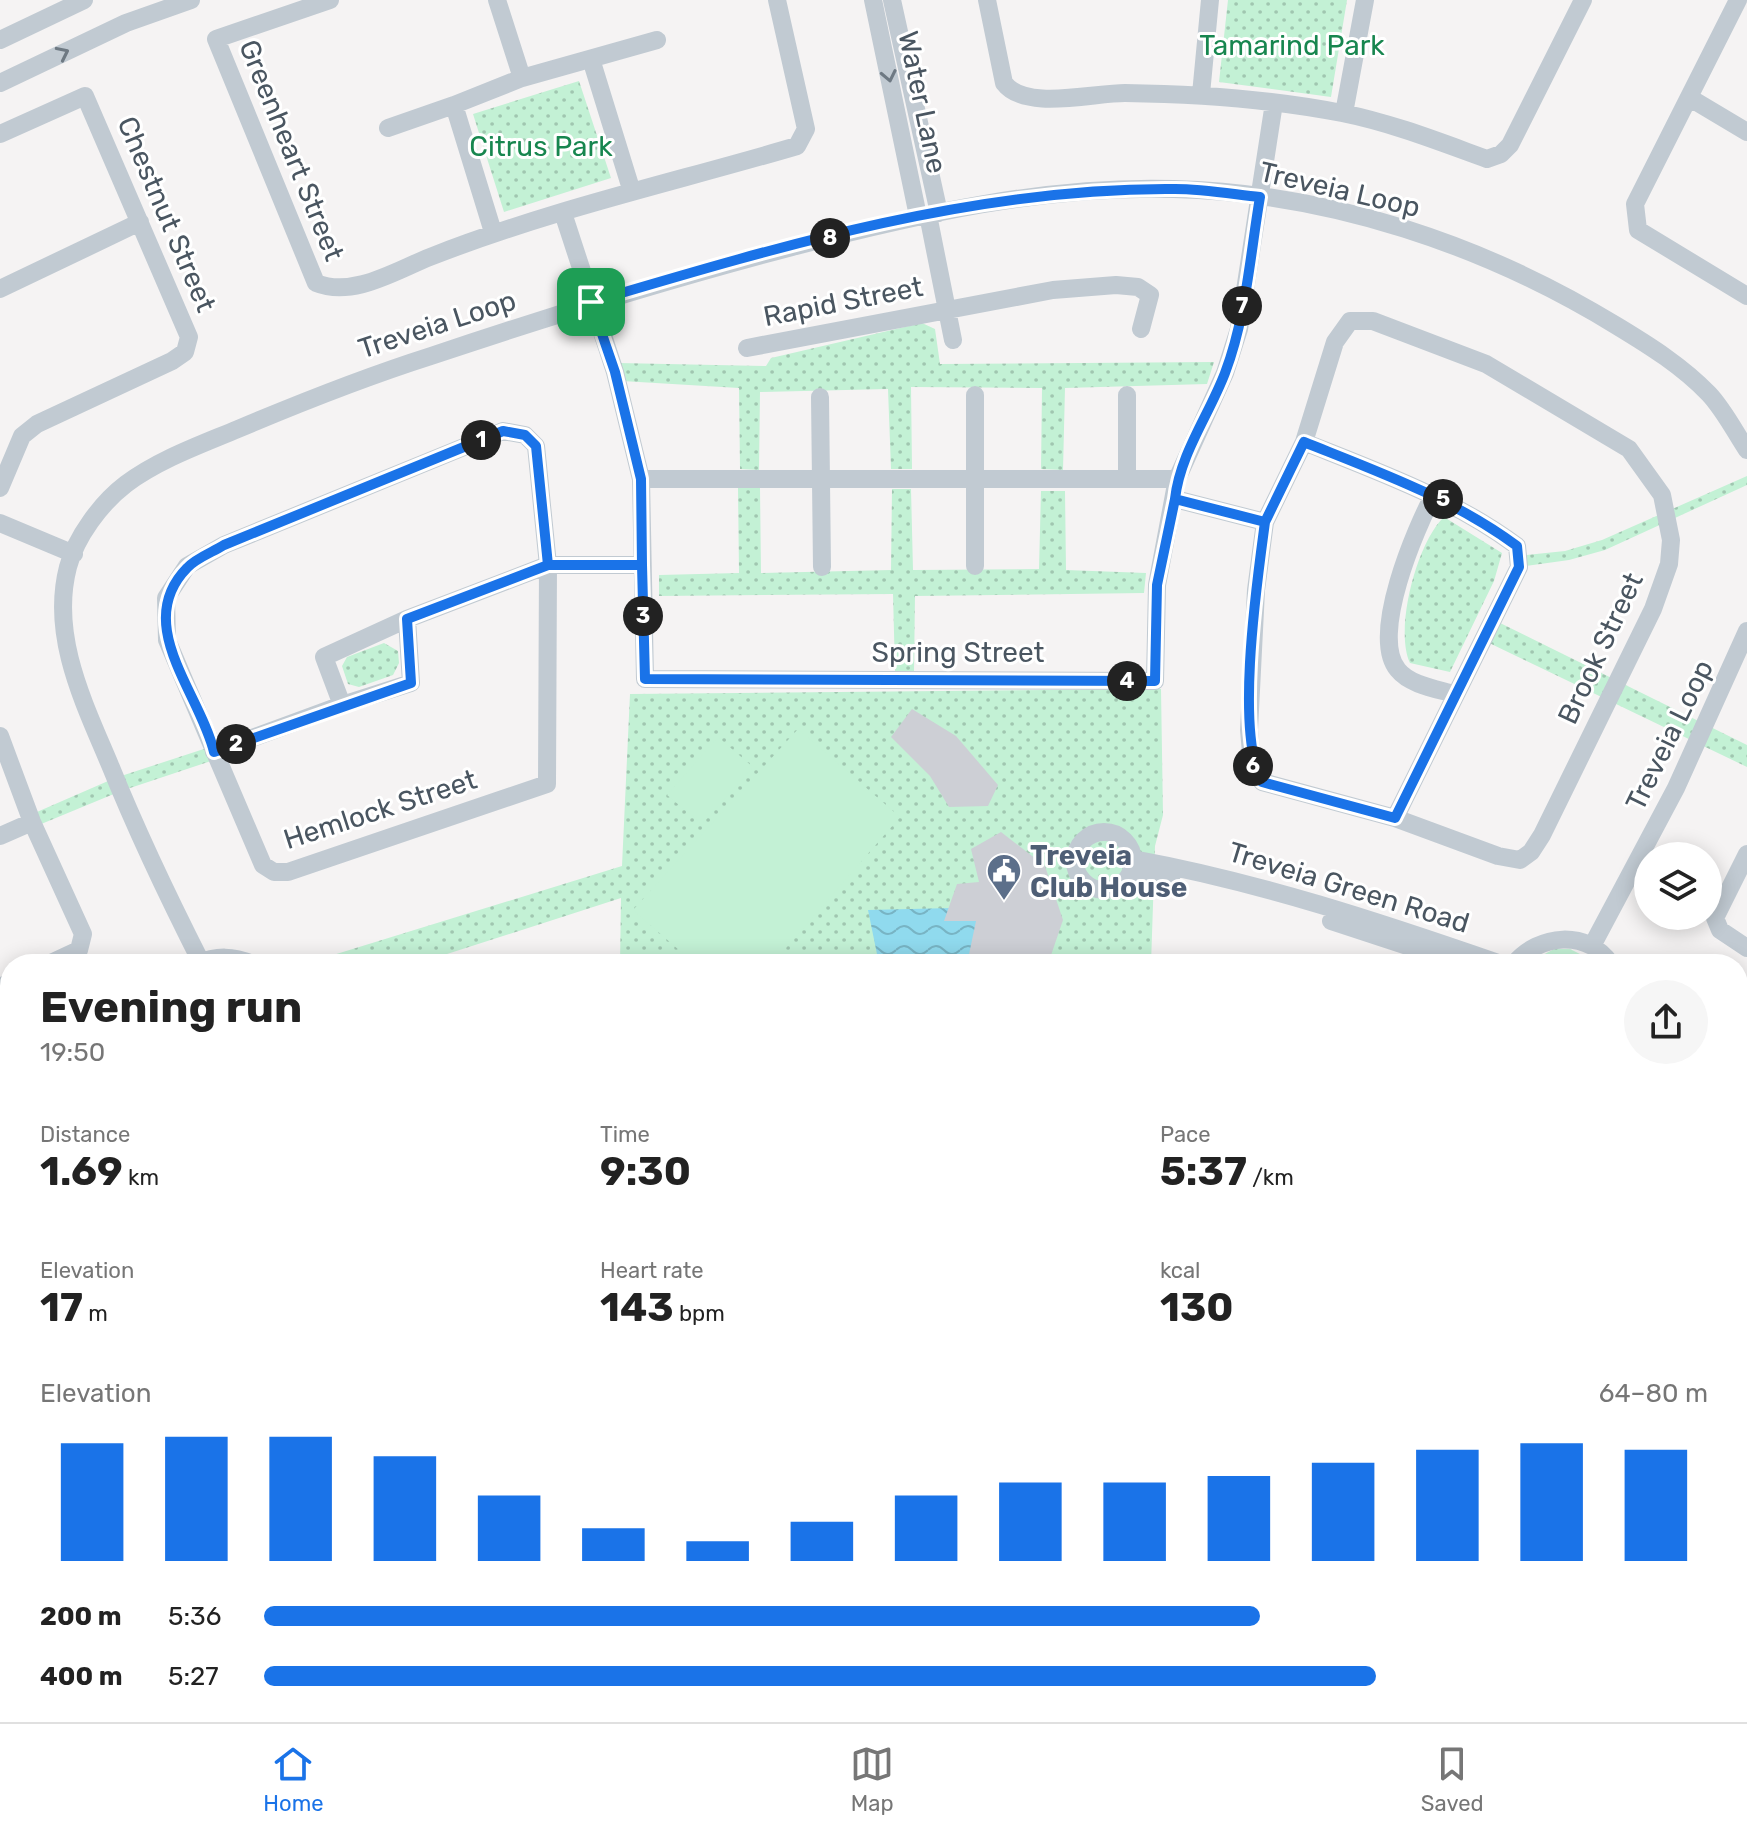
<!DOCTYPE html>
<meta charset="utf-8">
<style>
body{margin:0;font-family:Rubik,sans-serif;background:#f6f6f6;color:#222;height:100vh;display:flex;flex-direction:column;font-size:30px;white-space:nowrap}
*{box-sizing:border-box;margin:0}
p{font-size:26px;color:#767676}
.icon{flex:none;width:44px;height:44px;fill:none;stroke:currentColor;stroke-width:2;stroke-linecap:round;stroke-linejoin:round}
.map{position:relative;flex:1;overflow:hidden}
.sheet{position:absolute;left:0px;top:954px;width:1748px;height:768px;display:flex;flex-direction:column;background:#fff;border-radius:32px 32px 0 0;box-shadow:0 4px 20px #0003}
.sheet>*{flex:none}
.controls{position:absolute;left:1634px;top:842px;display:grid;gap:16px}
.controls a{display:grid;place-items:center;width:88px;height:88px;border-radius:50%;background:#fff;box-shadow:0 4px 20px #0003;font-size:40px}
.pin{position:absolute;display:grid;place-items:center;width:68px;height:68px;color:#fff;margin:-34px;border-radius:16px;box-shadow:0 4px 12px #0006}
.km{position:absolute;width:40px;height:40px;margin:-20px;border-radius:50%;background:#222;color:#fff;font-size:22px;line-height:40px;text-align:center}
.round{display:grid;place-items:center;flex:none;width:84px;height:84px;border-radius:42px;background:#f6f6f6}
.summary{display:flex;align-items:center;justify-content:space-between;height:136px;padding:0 40px}
h1{font-size:44px;font-weight:700;line-height:60px}
.metrics{display:grid;grid-template-columns:repeat(3,1fr);gap:12px;height:136px;padding:8px 40px}
.metrics div{display:grid;align-content:center}
.metrics b{font-size:40px;font-weight:700}
.metrics small{font-size:22px;font-weight:400}
.metrics p{font-size:22px}
.chart{height:224px;padding:16px 40px}
.chart p{display:flex;justify-content:space-between}
.chart svg{width:100%;height:144px;margin-top:8px;stroke:#1a73e8;stroke-width:6}
ul{padding:0 40px;list-style:none;font-size:26px}
li{display:grid;grid-template-columns:128px 96px 1fr;align-items:center;height:60px}
li i{height:20px;border-radius:10px;background:#1a73e8}
.menu{display:flex;justify-content:space-around;align-items:center;height:112px;border-top:2px solid #e0e0e0;background:#fff;font-size:22px;color:#767676}
.menu a{display:grid;justify-items:center;gap:4px}
.menu .selected{color:#1a73e8}
.map>svg:first-child{display:block}
.grass{fill:url(#grass-dots)}
.garden{fill:#c3f1d5}
.water{fill:url(#water-waves)}
.building{fill:#cdcfd5}
.lines{fill:none;stroke-linecap:round;stroke-linejoin:round}
.minor{stroke:#c1cad2;stroke-width:18}
.tertiary{stroke:#c1cad2;stroke-width:22}
.oneway{stroke:#6e7983}
.route-casing{stroke:#fff;stroke-width:16}
.route{stroke:#1a73e8;stroke-width:10}
.labels{text-anchor:middle;stroke-width:6;stroke-linejoin:round;paint-order:stroke}
.park-label{font-size:28px;fill:#17864f;stroke:#fff}
.street-label{font-size:28px;fill:#4a5661;stroke:#fff}
.service-label{font-size:28px;font-weight:bold;fill:#4e5e75;stroke:#fff;text-anchor:start}
</style>
<div class="map">
<svg width="1747" height="1722" viewBox="0 0 1747 1722">
<defs>
<pattern id="grass-dots" width="8" height="8" patternUnits="userSpaceOnUse" patternTransform="scale(2)"><rect width="8" height="8" fill="#c3f1d5"/><path d="M2 2h.1M6 6h.1" fill="none" stroke="#a0c6b0" stroke-width="1.8" stroke-linecap="round"/></pattern>
<pattern id="water-waves" width="16" height="10" patternUnits="userSpaceOnUse" patternTransform="scale(2)"><rect width="16" height="10" fill="#90daee"/><path d="M0 5q4-4 8 0t8 0" fill="none" stroke="#78b4c4"/></pattern>
</defs>
<rect width="100%" height="100%" fill="#f5f3f3"/>
<!-- grass -->
<path class="grass" d="M1228,0H1347L1331,97L1219,82Z
M579,81L611,178L504,212L473,114Z
M922,323L935,329L940,364L1214,362L1207,384L1065,388L1063,470L1041,469L1042,388L911,387L912,469H891L888,389L760,392L759,470L740,469L739,388L622,381L618,363L766,366L771,358Z
M1747,476V485L1605,550L1569,560L1519,567L1518,556L1565,551L1602,540Z
M738,488H760L761,573L891,570L892,489H911L913,570L1039,569L1041,491H1065L1066,570L1146,573L1144,593L915,596L914,671H895L893,594L659,596V575L739,573Z
M1444,517L1502,553L1494,581L1450,672L1410,663C1394,629 1417,542 1444,517Z
M1494,620L1747,745V767L1483,640Z
M384,643L398,651L399,663L393,675L359,687L348,684L342,666L347,657Z
M1161,689L1163,815L1155,846L1151,964H620L621,898L416,964H304L622,866L630,694Z
M213,746L217,759L121,791L34,827L30,815L115,778Z
M1554,949H1570L1600,964H1526Z"/>
<!-- garden -->
<path class="garden" d="M798,729L900,817L772,964H695L633,910Z
M718,737L753,767L702,824L667,795Z"/>
<!-- water -->
<path class="water" d="M952,908L987,918L976,964H879L868,910Z"/>
<!-- building -->
<path class="building" d="M912,709L956,736L998,785L988,806L949,807L930,776L891,737Z
M1001,832L1045,866L1063,920L1048,964L1034,959L1030,964H967L976,921H944L957,884L979,882L971,849Z"/>
<g class="lines">
<!-- minor -->
<path class="minor" d="M330,0L216,39L316,283C353,298 395,271 430,257C549,210 675,182 797,146L806,129L777,0
M497,0L522,78
M873,0L918,216
M892,0L939,213
M987,0L1004,83C1025,111 1092,93 1125,93C1198,94 1271,99 1342,113C1392,123 1440,142 1487,159L1501,154L1510,145L1583,0
M1738,0L1635,204L1638,230L1747,296
M0,40L84,0
M591,59L632,192
M0,83L126,23L191,0
M1201,94L1210,0
M1690,98L1747,132
M1344,113L1365,0
M388,128L454,105
M0,134L85,96L189,337L185,352L172,361L37,424L22,436L0,488
M563,213L615,372L641,479L645,679L1155,681L1157,585L1177,479L1225,373L1239,329L1274,103
M928,215L953,340
M493,232L454,105L522,78L657,40
M0,289L140,222
M1350,321H1373L1486,364L1629,449L1662,495L1671,540L1669,564L1653,609L1542,835L1531,852L1520,860L1498,856L1395,818L1262,782L1252,764L1249,730L1256,590L1265,522L1304,442L1335,342Z
M747,348L1053,290L1116,285L1138,287L1150,295L1141,329
M975,395V566
M820,397L822,567
M503,431L525,435L536,446L548,565L547,784L288,872H274L263,865L167,640L166,598L187,566L224,545Z
M1304,442C1379,472 1452,498 1517,546L1519,567L1395,818
M1127,477V395
M641,479H1177
M1434,494C1416,528 1369,636 1398,670C1410,685 1437,689 1454,694
M1175,499L1265,522
M0,523L74,554
M342,705L411,683L407,619
M0,736L32,822L83,934L79,950L49,964
M214,752L342,705L324,657L407,619L548,565H642
M1075 861a29 29 0 1 1 58 0a29 29 0 1 1-58 0Z
M0,836L32,822
M1747,854L1715,918L1720,930L1747,948
M1133,859C1259,882 1380,922 1501,964
M1131,872L1171,879
M1331,921L1462,964
M1592,946L1676,788L1747,631
M201,962C168,897 137,832 110,765C84,703 50,636 68,567C76,537 101,503 126,484C160,459 200,445 238,429C302,402 365,377 431,356C550,316 670,279 792,247C917,215 1044,185 1174,189C1330,193 1485,245 1617,326C1650,346 1682,366 1709,394C1724,410 1735,432 1747,450
M197,964C217,955 233,956 253,964
M1514,964C1539,934 1587,929 1611,964
M0,987L10,982
M1738,1066L1747,1071
M1738,1105L1747,1110
M0,1110L10,1106
M0,1139L10,1135
M1738,1229L1747,1234
M0,1259L10,1254
M0,1439L10,1471
M1738,1516L1747,1495
M0,1590L10,1628
M25,1712L27,1722
M73,1712L75,1722
M229,1712L244,1722
M472,1712H540
M1317,1712L1323,1722
M365,1722L372,1712
M740,1722L741,1712
M837,1722V1712
M859,1722V1712
M950,1722V1716L1019,1722
M1254,1722L1272,1712
M1515,1722L1518,1712
M1662,1722L1665,1712"/>
<!-- tertiary -->
<path class="tertiary" d="M1745,1722L1747,1714"/>
</g>
<!-- one-way arrows -->
<defs><path id="oneway-chevron" d="M-2-3.5L2.5 0L-2 3.5" fill="none" stroke-width="1.6" stroke-linecap="round" stroke-linejoin="round" transform="scale(2)"/></defs>
<g class="oneway">
<use href="#oneway-chevron" transform="translate(63 53) rotate(-26)"/>
<use href="#oneway-chevron" transform="translate(889 76) rotate(78)"/>
</g>
<g class="lines">
<defs>
<path id="route" d="M591,302L615,372L641,479L642,565H548L536,446L525,435L503,431L224,545C213,552 196,558 187,568C132,624 200,693 214,752L411,683L407,619L548,565H642L645,679L1155,681L1157,585L1175,499L1265,522L1304,442C1379,472 1452,498 1517,546L1519,567L1395,818L1262,782C1235,732 1257,582 1265,522L1175,499C1180,454 1209,415 1225,373C1246,318 1250,256 1260,197C1232,194 1203,189 1175,189C977,187 780,246 591,302"/>
</defs>
<!-- route casing -->
<use href="#route" class="route-casing"/>
<!-- route -->
<use href="#route" class="route"/>
</g>
<!-- icons -->
<defs>
<symbol id="civic-pin" viewBox="-11 -11 22 30"><path d="M0 17L-7.5 6A9.5 9.5 0 1 1 7.5 6Z" fill="#5c6f8a" stroke="#fff"/><path d="M-.6-6.5H3V-4.5H.6V-3L4-1V1h2V6H-6V1h2V-1L-.6-3ZM-1.2 2.5V6h2.4V2.5Z" fill="#fff"/></symbol>
</defs>
<g fill-rule="evenodd">
<use href="#civic-pin" x="984" y="851" width="40" height="54"/>
</g>
<g class="labels">
<!-- park labels -->
<g class="park-label">
<text x="1292" y="55">Tamarind Park</text>
<text x="541" y="156">Citrus Park</text>
</g>
<!-- street labels -->
<g class="street-label">
<text transform="translate(923 102) rotate(78)" y="10">Water Lane</text>
<text transform="translate(292 150) rotate(68)" y="10">Greenheart Street</text>
<text transform="translate(1340 189) rotate(13)" y="10">Treveia Loop</text>
<text transform="translate(167 214) rotate(67)" y="10">Chestnut Street</text>
<text transform="translate(843 301) rotate(-11)" y="10">Rapid Street</text>
<text transform="translate(437 324) rotate(-18)" y="10">Treveia Loop</text>
<text transform="translate(1600 648) rotate(-65)" y="10">Brook Street</text>
<text x="958" y="662">Spring Street</text>
<text transform="translate(1669 735) rotate(-64)" y="10">Treveia Loop</text>
<text transform="translate(380 809) rotate(-18)" y="10">Hemlock Street</text>
<text transform="translate(1349 887) rotate(17)" y="10">Treveia Green Road</text>
</g>
<!-- service labels -->
<g class="service-label">
<text x="1030" y="865">Treveia<tspan x="1030" dy="32">Club House</tspan></text>
</g>
</g>
</svg>
<div class="controls">
<a><svg class="icon" aria-label="layers" viewBox="0 0 24 24"><path d="M12 4l9 5-9 5-9-5zM3 14l9 5 9-5"/></svg></a>
</div>
<div class="pin" style="left:591px;top:302px;background:#1e9e55"><svg class="icon" aria-label="arrive" viewBox="0 0 24 24"><path d="M6 21V4h12l-3 4 3 4H6"/></svg></div>
<b class="km" style="left:481px;top:440px">1</b>
<b class="km" style="left:236px;top:744px">2</b>
<b class="km" style="left:643px;top:616px">3</b>
<b class="km" style="left:1127px;top:681px">4</b>
<b class="km" style="left:1443px;top:499px">5</b>
<b class="km" style="left:1253px;top:766px">6</b>
<b class="km" style="left:1242px;top:306px">7</b>
<b class="km" style="left:830px;top:238px">8</b>
<section class="sheet">
<div class="summary"><div><h1>Evening run</h1><p>19:50</p></div><a class="round"><svg class="icon" aria-label="share" viewBox="0 0 24 24"><path d="M12 15V3M7 8l5-5 5 5M5 13v7h14v-7"/></svg></a></div>
<div class="metrics">
<div><p>Distance</p><b>1.69<small> km</small></b></div>
<div><p>Time</p><b>9:30</b></div>
<div><p>Pace</p><b>5:37<small> /km</small></b></div>
</div>
<div class="metrics">
<div><p>Elevation</p><b>17<small> m</small></b></div>
<div><p>Heart rate</p><b>143<small> bpm</small></b></div>
<div><p>kcal</p><b>130</b></div>
</div>
<div class="chart"><p><span>Elevation</span>64–80 m</p>
<svg viewBox="0 0 160 44" preserveAspectRatio="none"><path d="M5 44V8M15 44V6M25 44V6M35 44V12M45 44V24M55 44V34M65 44V38M75 44V32M85 44V24M95 44V20M105 44V20M115 44V18M125 44V14M135 44V10M145 44V8M155 44V10"/></svg>
</div>
<ul>
<li><b>200 m</b>5:36<i style="width:69%"></i></li>
<li><b>400 m</b>5:27<i style="width:77%"></i></li>
</ul>
</section>
</div>
<nav class="menu">
<a class="selected"><svg class="icon" aria-label="home" viewBox="0 0 24 24"><path d="M3 11l9-7 9 7M6 9v11h12V9"/></svg>Home</a>
<a><svg class="icon" aria-label="map" viewBox="0 0 24 24"><path d="M3 6l6-2 6 2 6-2v14l-6 2-6-2-6 2zM9 4v14M15 6v14"/></svg>Map</a>
<a><svg class="icon" aria-label="saved" viewBox="0 0 24 24"><path d="M7 4h10v16l-5-4-5 4z"/></svg>Saved</a>
</nav>
